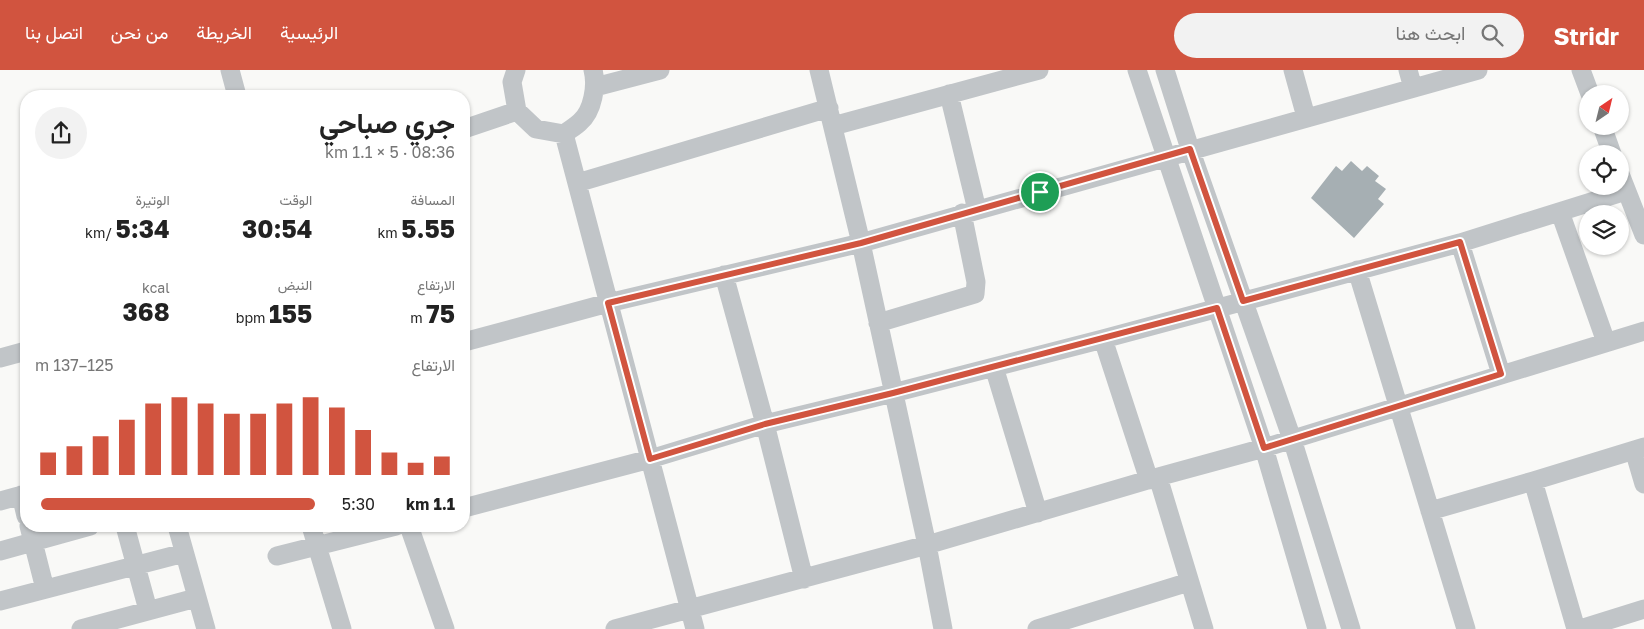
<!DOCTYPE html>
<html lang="ar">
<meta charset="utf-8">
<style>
body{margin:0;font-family:"Golos Text",Vazirmatn,sans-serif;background:#f2f2f2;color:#222;direction:rtl;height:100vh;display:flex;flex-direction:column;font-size:19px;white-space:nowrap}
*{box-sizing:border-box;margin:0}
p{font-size:16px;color:#767676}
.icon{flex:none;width:28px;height:28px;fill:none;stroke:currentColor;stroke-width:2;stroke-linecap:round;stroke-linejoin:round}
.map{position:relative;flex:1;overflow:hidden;direction:ltr}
.sheet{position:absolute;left:20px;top:20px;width:450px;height:442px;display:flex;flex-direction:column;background:#fff;border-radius:20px;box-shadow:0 1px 4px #0004;direction:rtl}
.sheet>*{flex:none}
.needle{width:32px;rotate:35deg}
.buttons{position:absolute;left:1579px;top:15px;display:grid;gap:10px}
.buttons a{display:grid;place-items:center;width:50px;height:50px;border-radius:50%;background:#fff;box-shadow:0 1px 4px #0004;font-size:25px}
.pin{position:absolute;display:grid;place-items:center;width:42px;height:42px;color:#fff;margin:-21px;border:2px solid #fff;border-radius:50%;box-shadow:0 1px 5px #0007}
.round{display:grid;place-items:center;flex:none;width:52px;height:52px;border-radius:26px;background:#f2f2f2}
.overview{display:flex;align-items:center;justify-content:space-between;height:85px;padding:0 15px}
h1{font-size:28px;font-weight:700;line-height:38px}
.stats{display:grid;grid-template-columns:repeat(3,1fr);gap:8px;height:85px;padding:5px 15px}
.stats div{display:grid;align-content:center}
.stats b{font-size:25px;font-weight:700}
.stats small{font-size:14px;font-weight:400}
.stats p{font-size:14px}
.chart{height:140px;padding:10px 15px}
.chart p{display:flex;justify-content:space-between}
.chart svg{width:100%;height:90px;margin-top:5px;stroke:#d1543f;stroke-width:6}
ul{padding:0 15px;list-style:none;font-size:16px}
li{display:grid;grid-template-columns:80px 60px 1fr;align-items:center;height:38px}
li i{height:12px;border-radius:6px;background:#d1543f}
header{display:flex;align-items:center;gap:30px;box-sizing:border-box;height:70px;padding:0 25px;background:#d1543f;color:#fff}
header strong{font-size:24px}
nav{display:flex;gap:28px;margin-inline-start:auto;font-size:18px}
.search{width:350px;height:45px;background:#f2f2f2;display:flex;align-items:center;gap:12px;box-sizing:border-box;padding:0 18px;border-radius:28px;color:#767676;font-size:19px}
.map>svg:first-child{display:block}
.building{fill:#a6afb3}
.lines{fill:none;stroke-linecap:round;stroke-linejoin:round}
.minor{stroke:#c1c5c8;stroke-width:19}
.route-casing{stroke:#fff;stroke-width:10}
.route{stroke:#d1543f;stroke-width:6}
</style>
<header>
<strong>Stridr</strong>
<div class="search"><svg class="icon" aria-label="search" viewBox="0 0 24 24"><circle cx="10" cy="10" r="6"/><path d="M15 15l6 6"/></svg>ابحث هنا</div>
<nav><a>الرئيسية</a><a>الخريطة</a><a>من نحن</a><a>اتصل بنا</a></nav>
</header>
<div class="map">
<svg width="1644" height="559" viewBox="0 0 1644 559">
<rect width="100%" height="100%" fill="#f9f9f7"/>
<!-- building -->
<path class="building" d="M1351,91L1362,101L1367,96L1379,106L1375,111L1386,119L1378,129L1384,134L1354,168L1311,128L1336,96L1342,101Z"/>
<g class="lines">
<!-- minor -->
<path class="minor" d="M230,0L237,26
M516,0L512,12L517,41L536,59L564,64C569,60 575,57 580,52C593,41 597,15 593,0
M819,0L861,173L927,475L943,559
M1137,0L1264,378L1317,559
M1165,0L1190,79L1292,369L1351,559
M1293,0L1306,47
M1408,0L1413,18
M1581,0L1590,24
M595,17L660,0
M949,24L977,140
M833,56L1039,0
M1602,56L1612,84
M464,59L517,41
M564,64L695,559
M1620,104L1644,165
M577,113L829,38
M1560,142L1606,272
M1460,173L1501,304
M1357,200L1466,559
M724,205L765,354L804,509
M878,253L975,224L976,212L962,143
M1103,269L1149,410
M464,272L608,233L861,173L1478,0
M0,288L26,281
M994,297L1038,443
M1634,380L1644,414
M1158,407L1204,559
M1533,411L1576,559
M21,425L26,446
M0,431L26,424
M464,438L650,389L765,354L893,323L1103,269L1460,173L1626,121
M1430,441L1533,411L1644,377
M29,456L45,519
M125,456L148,540
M177,456L206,559
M311,456L342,559
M409,456L445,559
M0,481L90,456
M277,486L396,456
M0,531L184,483
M81,559L196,528
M615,559L927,475L1158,407L1264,378L1644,261
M1037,559L1189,512
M1580,559L1644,539"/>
</g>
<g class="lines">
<defs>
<path id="route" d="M1190,79L1243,231L1460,172L1501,304L1264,378L1217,238L893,323L765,354L650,389L608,233L861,173Z"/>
</defs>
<!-- route casing -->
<use href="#route" class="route-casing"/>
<!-- route -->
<use href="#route" class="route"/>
</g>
</svg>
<div class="buttons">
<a><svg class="needle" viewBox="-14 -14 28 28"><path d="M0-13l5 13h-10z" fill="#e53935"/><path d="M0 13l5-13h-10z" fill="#767676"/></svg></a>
<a><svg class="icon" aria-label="locate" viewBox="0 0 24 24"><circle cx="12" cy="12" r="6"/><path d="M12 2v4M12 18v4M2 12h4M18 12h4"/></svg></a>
<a><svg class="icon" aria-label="layers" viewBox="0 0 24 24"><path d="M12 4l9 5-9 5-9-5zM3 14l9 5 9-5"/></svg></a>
</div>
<div class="pin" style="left:1040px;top:122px;background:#1e9e55"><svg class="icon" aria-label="arrive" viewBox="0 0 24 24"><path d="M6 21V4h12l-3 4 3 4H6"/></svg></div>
<section class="sheet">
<div class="overview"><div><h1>جري صباحي</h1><p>08:36 · 5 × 1.1 km</p></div><a class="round"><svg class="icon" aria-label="share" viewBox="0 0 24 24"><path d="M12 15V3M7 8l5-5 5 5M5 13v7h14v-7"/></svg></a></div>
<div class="stats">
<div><p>المسافة</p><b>5.55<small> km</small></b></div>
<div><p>الوقت</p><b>30:54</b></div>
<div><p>الوتيرة</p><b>5:34<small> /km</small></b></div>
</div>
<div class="stats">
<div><p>الارتفاع</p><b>75<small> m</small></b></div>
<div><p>النبض</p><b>155<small> bpm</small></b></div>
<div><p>kcal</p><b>368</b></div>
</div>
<div class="chart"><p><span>الارتفاع</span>125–137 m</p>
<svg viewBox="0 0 160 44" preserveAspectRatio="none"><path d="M5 44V33M15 44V30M25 44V25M35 44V17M45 44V9M55 44V6M65 44V9M75 44V14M85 44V14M95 44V9M105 44V6M115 44V11M125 44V22M135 44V33M145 44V38M155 44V35"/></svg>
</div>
<ul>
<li><b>1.1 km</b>5:30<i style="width:98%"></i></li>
</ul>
</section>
</div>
